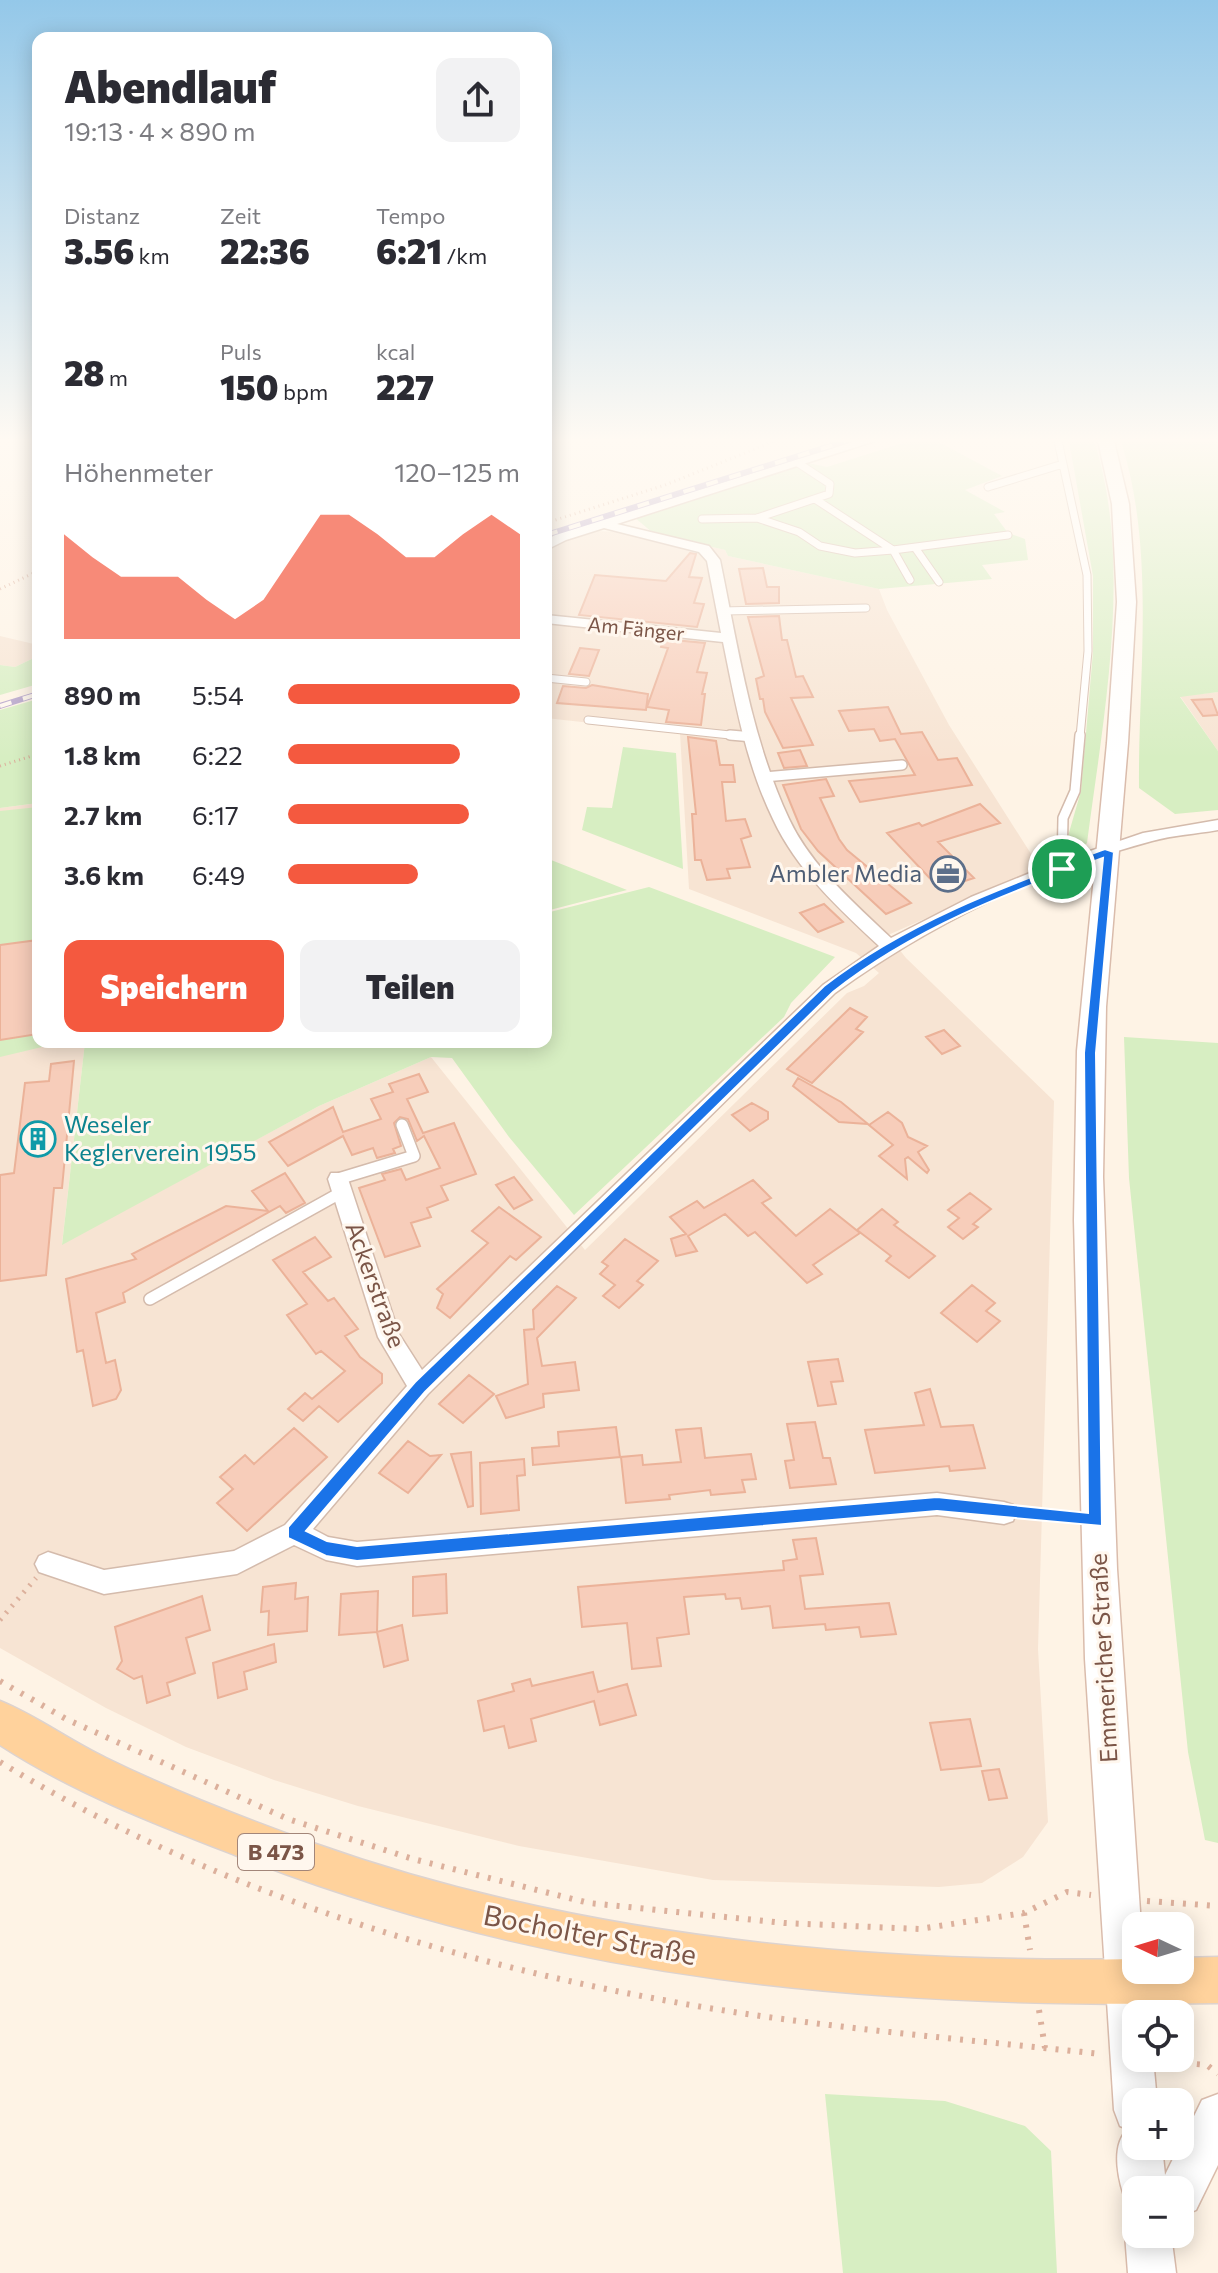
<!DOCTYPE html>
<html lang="de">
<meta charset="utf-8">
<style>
body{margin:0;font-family:Commissioner,sans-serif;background:#f2f2f3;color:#2b2b33;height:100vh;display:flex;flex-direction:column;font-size:30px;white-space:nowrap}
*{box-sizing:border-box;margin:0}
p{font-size:26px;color:#7c7c81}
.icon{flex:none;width:44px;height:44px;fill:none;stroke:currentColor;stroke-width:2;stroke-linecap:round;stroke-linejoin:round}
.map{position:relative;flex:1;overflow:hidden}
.panel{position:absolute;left:32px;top:32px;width:520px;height:1016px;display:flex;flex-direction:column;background:#fff;border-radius:16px;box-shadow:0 4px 20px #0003}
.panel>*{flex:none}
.needle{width:52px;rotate:274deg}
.buttons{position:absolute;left:1122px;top:1912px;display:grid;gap:16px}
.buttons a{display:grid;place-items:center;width:72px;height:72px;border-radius:16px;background:#fff;box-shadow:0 4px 20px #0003;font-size:40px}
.pin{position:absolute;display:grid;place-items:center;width:68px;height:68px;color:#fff;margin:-34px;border:4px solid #fff;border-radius:50%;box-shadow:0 2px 8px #0007}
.round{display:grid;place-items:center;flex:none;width:84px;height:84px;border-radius:16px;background:#f2f2f3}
.head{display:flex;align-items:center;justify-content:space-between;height:136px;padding:0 32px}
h1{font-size:44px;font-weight:800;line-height:60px}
.figures{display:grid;grid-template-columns:repeat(3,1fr);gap:12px;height:136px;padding:8px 32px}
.figures div{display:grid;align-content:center}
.figures b{font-size:34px;font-weight:800}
.figures small{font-size:22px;font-weight:400}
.figures p{font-size:22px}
.chart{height:224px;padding:16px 32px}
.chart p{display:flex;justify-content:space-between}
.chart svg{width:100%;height:144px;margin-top:8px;fill:#f4593f;opacity:.7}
.primary-button{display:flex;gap:16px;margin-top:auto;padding:16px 32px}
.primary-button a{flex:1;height:92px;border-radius:16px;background:#f4593f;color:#fff;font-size:32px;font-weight:800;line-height:92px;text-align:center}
.primary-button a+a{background:#f2f2f3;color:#2b2b33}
ul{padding:0 32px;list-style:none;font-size:26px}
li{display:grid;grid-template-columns:128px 96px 1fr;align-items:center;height:60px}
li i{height:20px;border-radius:10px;background:#f4593f}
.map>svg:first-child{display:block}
.residential{fill:#f7e4d3}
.green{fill:#d7eec2}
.building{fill:#f7cdba;stroke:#ebb299;stroke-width:2}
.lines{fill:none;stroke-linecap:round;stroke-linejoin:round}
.service-far2-casing{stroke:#d4bbac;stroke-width:9}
.service-far1-casing{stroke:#d4bbac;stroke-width:12}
.service-casing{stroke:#d4bbac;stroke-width:14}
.minor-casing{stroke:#d4bbac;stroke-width:3}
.secondary-casing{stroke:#dabcac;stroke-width:3}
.primary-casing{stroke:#ddd3cf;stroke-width:3}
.path-far2{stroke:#dcb09c;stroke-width:3;stroke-dasharray:1 4;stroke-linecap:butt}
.path-far1{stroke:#dcb09c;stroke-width:5;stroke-dasharray:2 7;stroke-linecap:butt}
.path{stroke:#dcb09c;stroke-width:6;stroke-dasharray:3 9;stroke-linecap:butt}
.service-far2{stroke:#fff;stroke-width:7}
.service-far1{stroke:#fff;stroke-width:9}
.service{stroke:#fff;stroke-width:11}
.minor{fill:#fff;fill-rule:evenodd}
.secondary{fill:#fff;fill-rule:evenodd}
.primary{fill:#ffd29c;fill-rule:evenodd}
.rail-casing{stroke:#b4a2ca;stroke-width:6}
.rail{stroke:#fff7ee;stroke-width:4;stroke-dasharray:12;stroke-linecap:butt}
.route{fill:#1a73e8;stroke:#fff;stroke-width:2;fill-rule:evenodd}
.labels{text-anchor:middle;stroke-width:6;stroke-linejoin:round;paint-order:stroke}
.far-street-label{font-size:20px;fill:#7b5547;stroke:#fff7ee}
.shield{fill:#fff7ee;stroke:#a38679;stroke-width:2}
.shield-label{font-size:22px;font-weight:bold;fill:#7b5547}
.service-label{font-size:24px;fill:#4e5e75;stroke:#fff7ee;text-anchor:end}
.culture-label{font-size:24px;fill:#0d838f;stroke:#fff7ee;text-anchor:start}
.street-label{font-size:24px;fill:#7b5547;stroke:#fff7ee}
.near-street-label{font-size:28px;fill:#7b5547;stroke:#fff7ee}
</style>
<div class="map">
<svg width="1218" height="2273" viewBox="0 0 1218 2273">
<rect width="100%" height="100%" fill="#fef3e5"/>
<!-- residential -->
<path class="residential" d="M594,531L653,533L725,550L728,556L879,589L887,610L949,725L1040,868L888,935L906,958L1054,1101L1038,1649L1048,1822L1023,1857L982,1883L939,1887L713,1880L519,1846L358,1806L274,1780L186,1747L106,1708L0,1648V808L38,803V1042H85L62,1244L319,1106L431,1057L585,1250L847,993L864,986L879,973L856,953L689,889L680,733L546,718V551L569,537Z
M0,636L38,645V656L15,667L0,665Z
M1218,692V751L1180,696Z"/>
<!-- green -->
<path class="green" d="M909,441H937L1002,476L965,490L1005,512L994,514L1008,533L1025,539L1028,560L982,565L992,579L879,589L728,556L725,550L653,533L634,517L808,463L827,467Z
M1069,441H1094C1134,563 1103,719 1087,843L1082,848L1072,845L1068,836L1081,791L1093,652V576Z
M1121,441H1216L1218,444V692L1180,697L1218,751V810L1175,814L1139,788C1138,674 1156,551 1121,441Z
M38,656V684L0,695V665L15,667Z
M38,699V803L0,808V710Z
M623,747L676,753L683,869L582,830L587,807L612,808Z
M38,807V1042H63L0,1057V811Z
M546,858L627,890L546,911Z
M649,887L835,957L791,1003L784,1017L574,1215L509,1137L452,1058L431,1057L319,1106L62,1245L85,1042H546V913Z
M1124,1037L1218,1043V1843L1205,1840L1188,1752L1129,1178Z
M825,2094L945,2101L1025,2126L1051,2151L1057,2273H843Z"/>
<!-- building -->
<path class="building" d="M690,553L696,554L689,577L702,578L694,603L704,604L697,627L579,615L595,575L666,581Z
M763,568L767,587H779V603L746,604L739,569Z
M779,616L782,640H787L796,677L803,676L813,697L791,698L813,745L783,748L765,712L763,699H760L756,679L764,676L748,617Z
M663,639L705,643L697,672L707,673L702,694H705L701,725L666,722L669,710L647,707L668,648L661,647Z
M580,648L599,650L589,676L569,674Z
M592,685L648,694L646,710L557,703L563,686L586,688Z
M1212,699L1218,715L1203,716L1192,700Z
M888,707L901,734L922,732L938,760L957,758L972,785L860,802L849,781L915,775L895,739L880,741L874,729L849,731L839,711Z
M688,737L716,741L720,765H733L735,782H722L726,821L745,819L751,836L741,839L750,867L727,869L730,878L707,880L701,860H695L692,814H696Z
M800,750L807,766L784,768L778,753Z
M826,779L834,796L820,798L839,839L847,850L911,903L886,914L818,851L801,829L783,785Z
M980,804L1000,823L938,842L974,878L940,889L887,833L919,823L922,826Z
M824,904L843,922L818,932L800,913Z
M38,940V1034L0,1040V945Z
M850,1008L867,1017L856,1029L863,1032L812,1083L787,1069Z
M944,1030L960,1046L942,1054L926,1037Z
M74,1061L62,1188H54L46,1275L0,1281V1175L14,1173L25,1083L49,1081L51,1064Z
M419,1074L428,1092L407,1099L423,1133L454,1123L476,1174L441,1186L448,1200L427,1208L431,1217L411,1223L420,1246L385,1257L359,1188L385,1180L382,1174L401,1169L406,1180L440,1168L424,1136L417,1141L408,1119L400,1117L394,1123L401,1146L393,1149L395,1153L377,1158L373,1148L352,1155L343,1136L288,1166L269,1142L333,1107L343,1132L381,1119L371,1099L393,1092L389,1084Z
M798,1078L841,1102L868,1124L839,1122L793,1086Z
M752,1103L768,1112V1119L750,1131L732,1115Z
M888,1112L902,1123L908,1137L927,1146L918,1152L929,1170L927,1173L908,1157L905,1159L907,1179L879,1156L893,1145L869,1125Z
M285,1173L305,1203L286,1213L280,1206L123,1293L125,1302L96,1313L106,1363L115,1360L121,1390L116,1399L93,1406L83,1350L77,1352L66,1279L136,1259L132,1254L226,1206L268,1211L252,1191Z
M514,1177L532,1200L514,1209L496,1185Z
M753,1180L771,1198L762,1203L796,1236L830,1209L860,1233L813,1265L822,1274L807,1283L755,1232L748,1236L725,1214L688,1236L697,1251L676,1256L671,1239L686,1234L670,1217L697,1201L704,1208Z
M970,1193L991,1209L973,1224L978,1227L963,1239L948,1227L959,1218L948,1210Z
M499,1207L541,1237L516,1260L510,1256L450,1318L437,1308L443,1294L437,1289L488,1243L472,1231Z
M882,1209L898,1222L894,1225L935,1256L909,1278L886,1261L891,1256L857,1230Z
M315,1237L331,1257L303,1272L328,1301L334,1298L358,1329L345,1336L360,1357L382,1374V1383L338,1422L319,1406L303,1421L288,1409L305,1393L312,1399L345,1371L321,1351L316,1354L287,1315L307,1304L273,1260Z
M625,1239L658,1261L637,1281L643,1285L619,1308L603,1296L615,1285L600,1274L608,1266L602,1262Z
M972,1285L995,1303L986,1311L1000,1321L977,1342L941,1313Z
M557,1286L576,1298L537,1338L542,1366L575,1362L579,1390L543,1394L544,1407L506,1418L496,1396L528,1384L524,1330L534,1329L533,1310Z
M838,1359L843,1381L831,1382L836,1404L818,1406L808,1362Z
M469,1375L494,1394L463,1423L439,1404Z
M930,1389L941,1427L973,1425L985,1468L950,1471L949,1466L875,1473L865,1430L924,1425L915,1393Z
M815,1422L823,1458H830L836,1484L790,1488L785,1461L794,1460L787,1424Z
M616,1427L620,1457L533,1465L532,1448L559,1446L558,1432Z
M294,1428L327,1457L247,1531L217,1503L233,1489L220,1477L245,1455L254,1464Z
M701,1428L705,1458L751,1454L756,1479L742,1480L745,1492L711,1495L710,1490L669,1495L670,1499L626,1503L621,1457L642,1455L643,1465L681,1462L676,1430Z
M408,1441L430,1456L441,1455L408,1493L379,1473Z
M471,1452L473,1506L468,1507L451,1454Z
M524,1459L525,1475L517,1476L519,1510L481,1514L480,1463Z
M816,1538L823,1574L800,1576L805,1609L889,1603L896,1634L861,1637L859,1627L826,1630L825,1624L773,1628L770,1606L742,1609L740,1598L726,1599L725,1594L684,1597L689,1634L657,1638L661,1666L632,1669L627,1623L582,1627L578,1587L784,1570L783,1561L797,1559L793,1540Z
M446,1574L447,1613L413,1616V1577Z
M296,1583L295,1599L308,1597L307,1631L268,1635L269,1611L261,1612L263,1587Z
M378,1591L377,1632L402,1625L408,1660L384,1667L377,1632L339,1635L341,1594Z
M202,1596L210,1630L186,1638L195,1673L167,1683L170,1695L147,1703L142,1676L134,1679L117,1669L122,1661L115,1627Z
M274,1644L276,1662L244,1672L247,1689L218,1698L213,1663Z
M593,1672L598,1692L627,1684L636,1715L600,1725L594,1701L531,1719L536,1741L509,1748L504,1726L484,1731L478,1701L514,1691L512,1684L530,1679L532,1686Z
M970,1719L981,1766L941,1770L930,1723Z
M999,1769L1007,1798L989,1800L982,1771Z"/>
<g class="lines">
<defs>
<path id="service-far2" d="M1063,464L1087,575L1088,651L1080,737
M988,487L1063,464L1058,441
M757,518L799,532L820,546L855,553L893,550L815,499
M702,519L757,518L829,494L830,484L798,463
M916,549L939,582
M910,580L893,550L1008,535
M722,611L866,608
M546,678L586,682
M588,720L749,737"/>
<path id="service-far1" d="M730,735L753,737
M764,777L902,765
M1062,869L1063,818L1075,791L1080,735"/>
<path id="service" d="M338,1179L414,1156L402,1125
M150,1299L342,1192"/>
<path id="minor" d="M857,441H875L617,524L709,546L720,560C738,647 751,738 789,819C811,866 854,903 891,938L971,897L1052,864L1143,833L1218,820V830C1196,834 1173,835 1152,841C1039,871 929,925 835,993L428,1394L313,1529L328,1537L357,1542L937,1493L1004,1502L1013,1505L1016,1513L1013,1521L1004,1524L937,1515L357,1566L326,1560L294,1545L237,1574L104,1594L39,1572L35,1564L39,1556L48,1552L104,1570L234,1551L285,1525L407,1386L378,1337L328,1179L331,1173H345L348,1179L399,1334L422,1370L823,985L879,946C839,909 796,869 773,819C746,764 735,701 723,642L546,623V615L721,633L707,561L699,552L604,528L566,540L546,550V541L556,534Z"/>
<path id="secondary" d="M1098,441H1114L1129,504L1136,602L1128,743L1106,1007L1103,1177L1117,1569L1141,1926H1136V1970H1145L1149,2014H1136V2058H1153L1157,2102H1136V2146H1162L1165,2175L1202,2100L1218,2094V2165L1196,2210L1180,2217V2190H1136V2210L1128,2206C1119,2185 1109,2146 1128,2129L1120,2126L1114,2110L1085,1659L1074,1220L1077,1051L1107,743L1117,602L1112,504Z
M1136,2216V2234H1171L1176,2273H1128L1125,2234L1132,2218Z"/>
<path id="primary" d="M0,1701C37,1716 70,1741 106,1758C173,1791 243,1818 313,1843C574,1936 861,1964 1136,1959V1970H1180V1958L1218,1957V2003C873,2009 559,1982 235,1855C155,1824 72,1792 0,1745Z"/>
</defs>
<!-- service-far2 casing -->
<use href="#service-far2" class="service-far2-casing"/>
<!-- service-far1 casing -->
<use href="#service-far1" class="service-far1-casing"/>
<!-- service casing -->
<use href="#service" class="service-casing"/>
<!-- minor casing -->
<use href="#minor" class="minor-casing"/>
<!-- secondary casing -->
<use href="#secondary" class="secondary-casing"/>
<!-- primary casing -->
<use href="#primary" class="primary-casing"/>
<!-- path-far2 -->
<path class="path-far2" d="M546,523L665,485L775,441
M0,589L38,571
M0,766L38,754"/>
<!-- path-far1 -->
<path class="path-far1" d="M1023,1515L1074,1519
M0,1620L36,1578"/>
<!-- path -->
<path class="path" d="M0,1681L66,1719L288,1819L413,1859L589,1903L784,1923L919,1929L1024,1913L1067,1892L1091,1895
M0,1762C199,1884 434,1958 663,2000C808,2027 955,2038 1101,2054
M1147,1901L1218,1906
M1024,1913L1030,1950
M1039,2010L1045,2048
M1161,2061L1207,2065L1218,2074"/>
<!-- service-far2 -->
<use href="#service-far2" class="service-far2"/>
<!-- service-far1 -->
<use href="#service-far1" class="service-far1"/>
<!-- service -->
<use href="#service" class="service"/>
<!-- minor -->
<use href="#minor" class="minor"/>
<!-- secondary -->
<use href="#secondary" class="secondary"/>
<!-- primary -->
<use href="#primary" class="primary"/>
<defs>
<path id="rail" d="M546,535L846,441
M0,706L38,694"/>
</defs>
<!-- rail casing -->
<use href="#rail" class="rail-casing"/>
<!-- rail -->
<use href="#rail" class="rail"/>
</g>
<!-- sky -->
<linearGradient id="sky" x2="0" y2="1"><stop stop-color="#94c8e9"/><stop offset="0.58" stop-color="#fffaf3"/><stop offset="1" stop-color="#fffaf3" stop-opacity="0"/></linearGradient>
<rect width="1218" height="759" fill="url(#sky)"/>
<!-- route -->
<path class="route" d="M1105,849L1114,852L1096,1053L1102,1526L937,1511L357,1561L326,1556L288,1538V1527L415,1382L824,986C906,922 1008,885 1105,849ZM1103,858L1084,1053L1088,1513L937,1497L357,1546L327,1541L306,1531L425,1392L833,992C912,929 1009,892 1103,858Z"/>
<!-- icons -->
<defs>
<symbol id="office-ring" viewBox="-11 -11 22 22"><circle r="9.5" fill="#fff7ee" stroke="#5c6f8a" stroke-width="1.5"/><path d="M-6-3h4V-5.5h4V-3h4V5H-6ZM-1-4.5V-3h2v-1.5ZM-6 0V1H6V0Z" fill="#5c6f8a"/></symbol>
<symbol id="building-ring" viewBox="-11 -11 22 22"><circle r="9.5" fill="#fff7ee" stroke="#0f9aa8" stroke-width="1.5"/><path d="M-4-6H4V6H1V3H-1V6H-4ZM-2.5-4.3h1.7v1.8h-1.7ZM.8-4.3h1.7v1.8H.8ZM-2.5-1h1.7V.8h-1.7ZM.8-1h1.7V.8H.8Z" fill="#0f9aa8"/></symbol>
</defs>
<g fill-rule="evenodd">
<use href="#office-ring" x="928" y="854" width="40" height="40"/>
<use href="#building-ring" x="18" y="1119" width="40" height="40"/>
</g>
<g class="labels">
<!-- far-street labels -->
<g class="far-street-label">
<text transform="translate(636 629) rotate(6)" y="7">Am Fänger</text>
</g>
<!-- shield labels -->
<rect class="shield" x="238" y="1834" width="76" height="36" rx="6"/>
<g class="shield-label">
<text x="276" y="1860">B 473</text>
</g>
<!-- service labels -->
<g class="service-label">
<text x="922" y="882">Ambler Media</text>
</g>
<!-- culture labels -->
<g class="culture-label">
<text x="64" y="1133">Weseler<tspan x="64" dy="28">Keglerverein 1955</tspan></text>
</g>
<!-- street labels -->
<g class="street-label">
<text transform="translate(375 1285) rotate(70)" y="8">Ackerstraße</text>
<text transform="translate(1104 1658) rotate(-93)" y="8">Emmericher Straße</text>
</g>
<!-- near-street labels -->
<g class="near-street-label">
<text transform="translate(590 1935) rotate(11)" y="10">Bocholter Straße</text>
</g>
</g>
</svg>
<div class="buttons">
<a><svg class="needle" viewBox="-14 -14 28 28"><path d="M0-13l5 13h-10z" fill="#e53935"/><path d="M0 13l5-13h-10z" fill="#7c7c81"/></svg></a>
<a><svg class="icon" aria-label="locate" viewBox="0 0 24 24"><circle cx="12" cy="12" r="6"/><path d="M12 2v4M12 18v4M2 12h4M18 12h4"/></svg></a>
<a>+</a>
<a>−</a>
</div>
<div class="pin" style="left:1062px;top:869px;background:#1e9e55"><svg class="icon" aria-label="arrive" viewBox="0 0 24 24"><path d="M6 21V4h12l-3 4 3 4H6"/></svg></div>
<section class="panel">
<div class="head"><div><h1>Abendlauf</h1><p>19:13 · 4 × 890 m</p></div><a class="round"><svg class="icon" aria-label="share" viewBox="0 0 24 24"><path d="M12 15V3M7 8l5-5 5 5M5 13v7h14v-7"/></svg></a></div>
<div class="figures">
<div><p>Distanz</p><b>3.56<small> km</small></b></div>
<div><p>Zeit</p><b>22:36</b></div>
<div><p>Tempo</p><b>6:21<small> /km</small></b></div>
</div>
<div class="figures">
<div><b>28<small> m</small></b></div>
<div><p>Puls</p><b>150<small> bpm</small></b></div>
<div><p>kcal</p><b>227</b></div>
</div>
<div class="chart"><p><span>Höhenmeter</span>120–125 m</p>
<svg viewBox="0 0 160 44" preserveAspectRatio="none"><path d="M0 44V12L10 19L20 25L30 25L40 25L50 32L60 38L70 32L80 19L90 6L100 6L110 12L120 19L130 19L140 12L150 6L160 12V44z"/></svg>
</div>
<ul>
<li><b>890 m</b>5:54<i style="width:100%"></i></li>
<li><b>1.8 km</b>6:22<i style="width:74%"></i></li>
<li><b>2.7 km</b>6:17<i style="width:78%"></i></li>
<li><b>3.6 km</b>6:49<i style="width:56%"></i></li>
</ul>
<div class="primary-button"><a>Speichern</a><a>Teilen</a></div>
</section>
</div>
